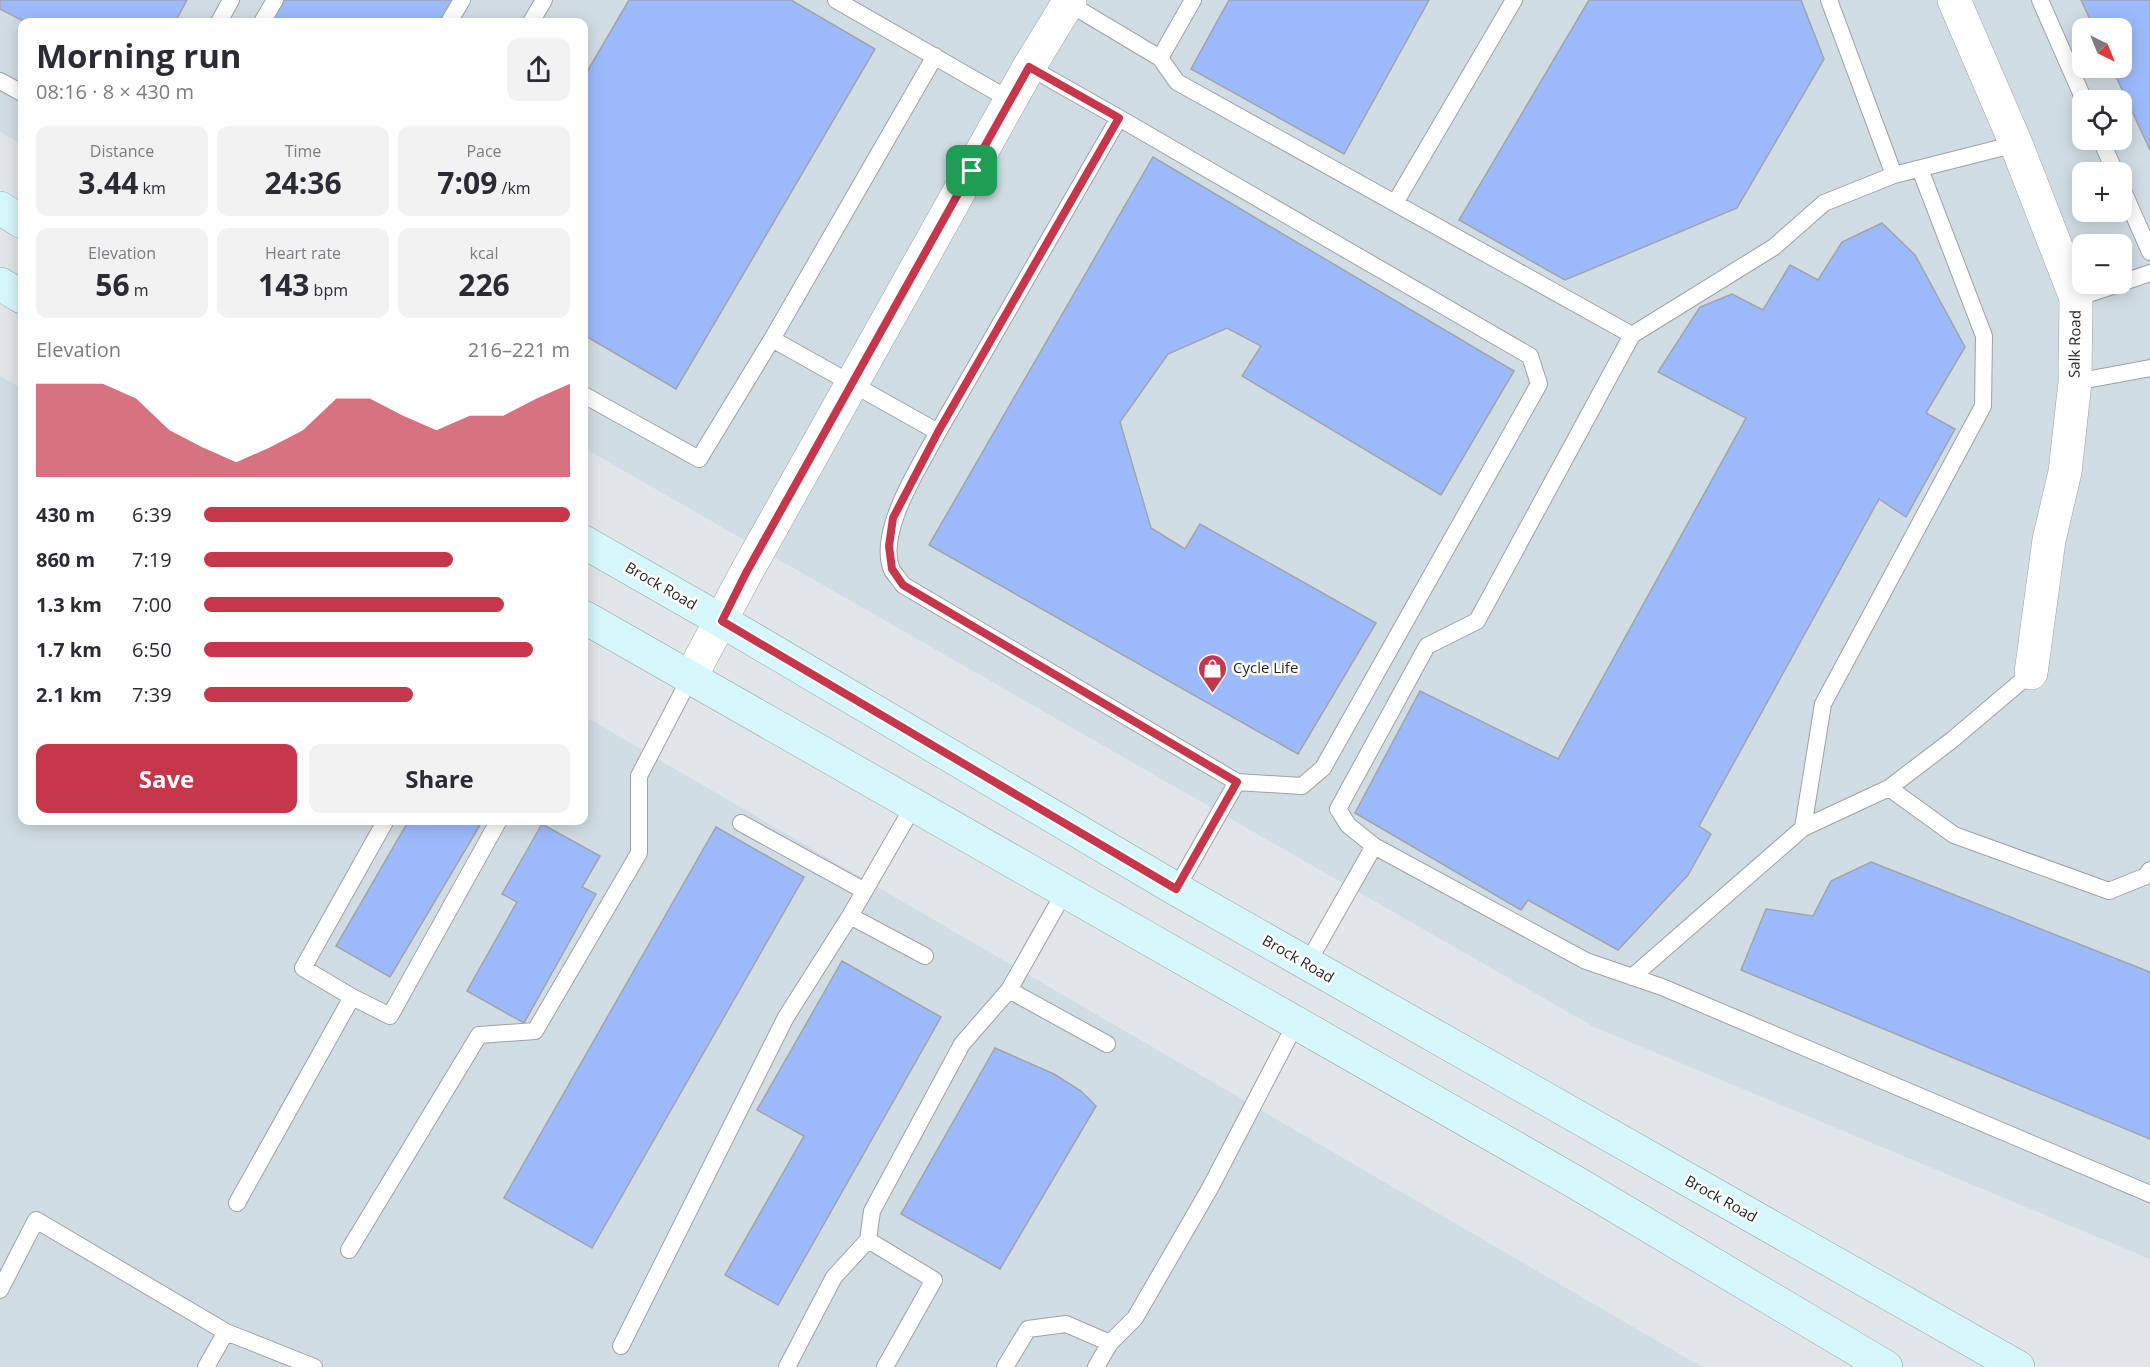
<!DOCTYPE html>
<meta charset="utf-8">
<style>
body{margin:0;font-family:"Open Sans",sans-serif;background:#f2f2f3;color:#2b2b33;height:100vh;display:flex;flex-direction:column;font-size:22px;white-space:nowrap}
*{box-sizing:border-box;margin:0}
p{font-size:20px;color:#7c7c81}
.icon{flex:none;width:33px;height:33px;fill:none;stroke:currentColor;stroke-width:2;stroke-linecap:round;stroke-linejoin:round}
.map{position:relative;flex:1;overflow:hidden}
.details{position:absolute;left:18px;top:18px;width:570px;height:807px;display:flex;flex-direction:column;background:#fff;border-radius:12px;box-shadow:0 3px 15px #0003}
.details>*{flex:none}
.needle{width:39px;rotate:137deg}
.buttons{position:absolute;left:2072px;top:18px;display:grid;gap:12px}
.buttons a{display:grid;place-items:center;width:60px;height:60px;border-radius:12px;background:#fff;box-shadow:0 3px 15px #0003;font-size:30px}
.pin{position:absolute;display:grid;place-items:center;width:51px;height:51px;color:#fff;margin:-26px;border-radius:12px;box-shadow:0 3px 9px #0006}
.round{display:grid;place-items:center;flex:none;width:63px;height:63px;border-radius:12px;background:#f2f2f3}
.summary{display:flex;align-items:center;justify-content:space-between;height:102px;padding:0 18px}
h1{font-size:33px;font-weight:700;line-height:45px}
.metrics{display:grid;grid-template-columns:repeat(3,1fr);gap:9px;height:102px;padding:6px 18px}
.metrics div{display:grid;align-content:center;border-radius:12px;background:#f2f2f3;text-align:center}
.metrics b{font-size:30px;font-weight:700}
.metrics small{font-size:16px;font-weight:400}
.metrics p{font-size:16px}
.chart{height:168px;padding:12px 18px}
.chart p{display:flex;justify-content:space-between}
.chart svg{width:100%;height:108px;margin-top:6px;fill:#c7374c;opacity:.7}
.primary-button{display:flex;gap:12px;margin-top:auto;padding:12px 18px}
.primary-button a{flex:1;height:69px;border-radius:12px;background:#c7374c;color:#fff;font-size:24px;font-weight:700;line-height:69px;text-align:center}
.primary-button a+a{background:#f2f2f3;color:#2b2b33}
ul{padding:0 18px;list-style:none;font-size:20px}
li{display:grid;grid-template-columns:96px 72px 1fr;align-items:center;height:45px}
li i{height:15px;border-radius:8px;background:#c7374c}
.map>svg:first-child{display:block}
.built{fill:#d1dde5;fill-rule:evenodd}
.building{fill:#9dbbfc;stroke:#a1a4a8;stroke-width:1.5}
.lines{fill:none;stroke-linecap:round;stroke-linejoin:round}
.service-casing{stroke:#9ea2a5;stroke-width:18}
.minor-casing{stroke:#9ea2a5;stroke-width:34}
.secondary-casing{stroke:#9ea2a5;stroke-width:34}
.service{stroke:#fff;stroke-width:16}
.minor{stroke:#fff;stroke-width:33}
.secondary{stroke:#d6f7fc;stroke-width:33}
.route-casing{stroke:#fff;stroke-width:12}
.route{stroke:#c7374c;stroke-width:8}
.labels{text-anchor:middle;stroke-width:5;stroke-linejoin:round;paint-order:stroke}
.street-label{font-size:15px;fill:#1e2021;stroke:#fff}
.poi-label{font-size:15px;fill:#1e2021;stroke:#fff;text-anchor:start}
</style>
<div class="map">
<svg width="2150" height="1367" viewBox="0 0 2150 1367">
<rect width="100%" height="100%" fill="#e1e6e9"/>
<!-- built -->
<path class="built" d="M0,0H2150V1259L1594,1027L584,448V22H22V144L0,132ZM2082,28H2121V68H2082ZM2082,100H2121V140H2082ZM2082,172H2121V212H2082ZM2082,244H2121V284H2082Z
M0,376L22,389V820H584V716L1702,1367H0Z"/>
<!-- building -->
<path class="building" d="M0,0H187L175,22H25L0,9Z
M279,0H453L440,22H266Z
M629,0H791L875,49L676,389L584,335V77Z
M1229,0H1429L1344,154L1191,69Z
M1589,0H1801L1824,59L1737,208L1565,280L1459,220Z
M2081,0H2150V150L2112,68H2121V28H2094Z
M1153,157L1514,371L1441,495L1242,376L1261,346L1227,328L1168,354L1120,422L1151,528L1185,549L1200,524L1376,623L1298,754L929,545Z
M1882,223L1915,255L1965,347L1926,413L1955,429L1906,517L1879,499L1699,826L1711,834L1688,875L1618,950L1528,900L1521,910L1355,813L1420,691L1558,759L1746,418L1658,372L1700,307L1732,294L1763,310L1790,265L1818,280L1842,242Z
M409,820H483L390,977L336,946Z
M542,824L600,856L582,887L596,894L524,1023L467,991L517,902L502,894Z
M716,827L804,877L592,1248L504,1198Z
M1871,862L2150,972V1139L1741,970L1766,909L1813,916L1831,881Z
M842,961L941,1017L778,1305L725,1275L804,1136L757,1110Z
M995,1048L1054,1074L1081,1091L1096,1106L1000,1269L901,1214Z"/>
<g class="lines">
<defs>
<path id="service" d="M836,0L1012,101
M1829,0L1894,175
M2040,0L2084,100
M1068,3L1160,58L1193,0
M219,22L231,0
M262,22L275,0
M449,22L462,0
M531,22L544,0
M1160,58L1177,82L1632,335
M1029,67L1119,118
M0,81L22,93
M2101,140L2115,172
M2121,186L2150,252
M1395,203L1514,0
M2121,283L2150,273
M2076,298L2119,284
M772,339L938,432L1119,118L1530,356L1539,384L1323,768L1302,786L1237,782L903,585C900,580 895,575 892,570C876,532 920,466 938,432
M2075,382L2150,368
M584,395L699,459L772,339L935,56
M2031,673L1952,740L1889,788L1954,835L2109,891L2146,876L2150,870
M741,823L863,890
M1803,828L1823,704L1983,406L1984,336L1920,169
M1374,846L1348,825L1338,809L1427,646L1477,621L1632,335L1774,247L1824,203L1894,175L2016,144
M1176,889L1237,782
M1065,891L1009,990L1107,1044
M850,916L925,956
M1307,964L1374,846L1586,961L1662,987L2150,1194
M1632,977L1803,828L1889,788
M352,997L390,1016L499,820
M237,1203L352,997L303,968L386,820
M868,1240L934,1280L885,1367
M349,1250L479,1035L535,1031L639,853V776L690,678
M0,1290L36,1220L226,1332L206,1367
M226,1332L314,1367
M621,1346L786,1017L850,916L914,805
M787,1367L834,1277L868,1240L872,1211L962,1044L1009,990
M1005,1367L1028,1329L1066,1324L1110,1343
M1096,1367L1110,1343L1135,1318L1209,1190L1296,1023"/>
<path id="minor" d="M1954,0L2016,144L2076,298L2075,382L2065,472L2049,540L2031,673
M690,678L746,573L1029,67L1070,0"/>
<path id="secondary" d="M0,208L22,222
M0,284L22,297
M584,542L722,621L1176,889L2018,1367
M584,617L1575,1182L1886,1367"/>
</defs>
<!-- service casing -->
<use href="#service" class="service-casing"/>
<!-- minor casing -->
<use href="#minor" class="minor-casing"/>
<!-- secondary casing -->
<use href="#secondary" class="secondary-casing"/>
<!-- service -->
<use href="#service" class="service"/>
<!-- minor -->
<use href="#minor" class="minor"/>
<!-- secondary -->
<use href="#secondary" class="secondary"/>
</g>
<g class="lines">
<defs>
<path id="route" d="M1029,67L1119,118L938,432L893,518L889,546L892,569L903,585L1237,782L1176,889L722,621L746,573Z"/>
</defs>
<!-- route casing -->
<use href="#route" class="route-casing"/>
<!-- route -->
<use href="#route" class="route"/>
</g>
<!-- icons -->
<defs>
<symbol id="shop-pin" viewBox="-11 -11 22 30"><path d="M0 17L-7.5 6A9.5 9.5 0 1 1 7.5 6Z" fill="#c7374c" stroke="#fff"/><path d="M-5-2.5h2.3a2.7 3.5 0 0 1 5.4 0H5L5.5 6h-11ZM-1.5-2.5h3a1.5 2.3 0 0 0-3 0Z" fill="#fff"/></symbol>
</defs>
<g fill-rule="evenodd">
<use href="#shop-pin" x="1196" y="652" width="33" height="45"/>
</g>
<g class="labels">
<!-- street labels -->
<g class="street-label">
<text transform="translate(2075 344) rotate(-89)" y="5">Salk Road</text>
<text transform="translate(661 586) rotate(30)" y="5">Brock Road</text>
<text transform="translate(1298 959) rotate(30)" y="5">Brock Road</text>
<text transform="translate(1721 1199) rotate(29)" y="5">Brock Road</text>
</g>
<!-- poi labels -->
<g class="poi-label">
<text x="1233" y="673">Cycle Life</text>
</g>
</g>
</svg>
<div class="buttons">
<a><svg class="needle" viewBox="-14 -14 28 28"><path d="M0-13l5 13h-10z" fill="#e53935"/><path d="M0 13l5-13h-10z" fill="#7c7c81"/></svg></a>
<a><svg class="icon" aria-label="locate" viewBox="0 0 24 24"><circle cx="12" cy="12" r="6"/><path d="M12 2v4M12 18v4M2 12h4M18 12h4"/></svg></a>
<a>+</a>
<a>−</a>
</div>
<div class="pin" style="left:972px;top:171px;background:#1e9e55"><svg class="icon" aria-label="arrive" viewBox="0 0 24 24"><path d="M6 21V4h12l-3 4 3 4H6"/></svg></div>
<section class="details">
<div class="summary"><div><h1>Morning run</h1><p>08:16 · 8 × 430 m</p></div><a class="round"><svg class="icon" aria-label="share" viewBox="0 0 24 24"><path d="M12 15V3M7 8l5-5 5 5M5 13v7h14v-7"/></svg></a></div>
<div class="metrics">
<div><p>Distance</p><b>3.44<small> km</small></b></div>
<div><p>Time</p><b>24:36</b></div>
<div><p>Pace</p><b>7:09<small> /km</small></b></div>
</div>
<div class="metrics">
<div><p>Elevation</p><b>56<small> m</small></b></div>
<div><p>Heart rate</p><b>143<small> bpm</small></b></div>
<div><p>kcal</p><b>226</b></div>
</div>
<div class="chart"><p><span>Elevation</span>216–221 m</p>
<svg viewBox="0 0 160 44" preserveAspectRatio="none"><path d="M0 44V6L10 6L20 6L30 12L40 25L50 32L60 38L70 32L80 25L90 12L100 12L110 19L120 25L130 19L140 19L150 12L160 6V44z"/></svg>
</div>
<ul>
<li><b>430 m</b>6:39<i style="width:100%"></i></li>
<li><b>860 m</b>7:19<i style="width:68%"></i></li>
<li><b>1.3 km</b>7:00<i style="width:82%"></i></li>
<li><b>1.7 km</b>6:50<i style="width:90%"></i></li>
<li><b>2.1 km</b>7:39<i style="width:57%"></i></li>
</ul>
<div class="primary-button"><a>Save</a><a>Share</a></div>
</section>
</div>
